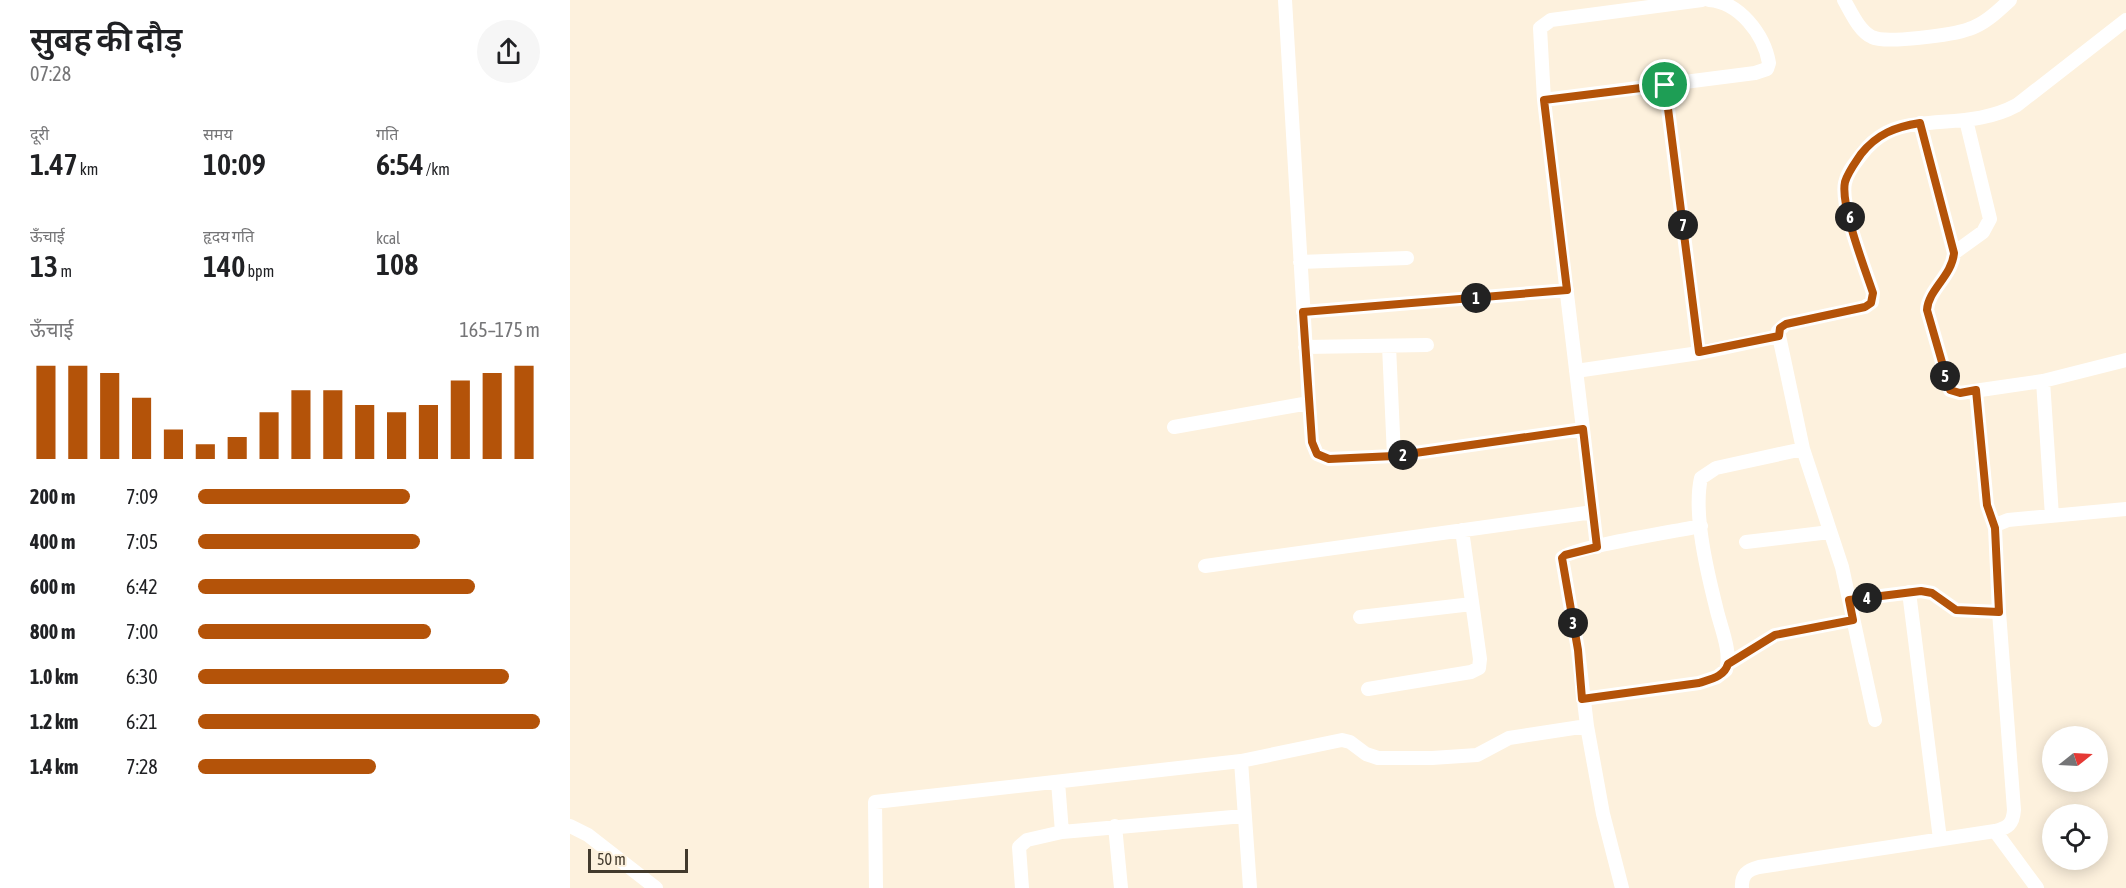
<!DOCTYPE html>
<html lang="hi">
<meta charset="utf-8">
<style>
body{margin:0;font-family:"Asap Condensed","Noto Sans Devanagari",sans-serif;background:#f6f6f6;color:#202124;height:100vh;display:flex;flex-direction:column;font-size:22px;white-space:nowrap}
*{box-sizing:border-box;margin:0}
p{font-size:20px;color:#757577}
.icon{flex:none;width:33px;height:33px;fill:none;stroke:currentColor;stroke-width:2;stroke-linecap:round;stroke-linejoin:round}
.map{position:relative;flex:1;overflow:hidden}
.details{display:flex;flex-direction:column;background:#fff;width:570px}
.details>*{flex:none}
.needle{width:39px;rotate:72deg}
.fabs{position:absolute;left:1472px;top:726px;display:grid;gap:12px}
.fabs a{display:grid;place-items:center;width:66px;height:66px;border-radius:50%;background:#fff;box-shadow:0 3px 15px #0003;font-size:30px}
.scale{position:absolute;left:18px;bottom:15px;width:100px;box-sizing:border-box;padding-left:6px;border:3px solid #423a2d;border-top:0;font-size:16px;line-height:21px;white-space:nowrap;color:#423a2d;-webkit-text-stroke:4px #fdf1dd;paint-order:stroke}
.pin{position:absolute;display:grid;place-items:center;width:51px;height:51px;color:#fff;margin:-26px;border:3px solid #fff;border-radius:50%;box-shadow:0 2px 6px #0007}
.km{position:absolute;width:30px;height:30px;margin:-15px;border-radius:50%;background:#222;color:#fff;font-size:16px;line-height:30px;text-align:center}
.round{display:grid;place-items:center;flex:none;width:63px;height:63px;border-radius:32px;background:#f6f6f6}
.headline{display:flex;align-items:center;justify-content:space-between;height:102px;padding:0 30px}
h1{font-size:33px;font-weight:600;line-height:45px}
.metrics{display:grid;grid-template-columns:repeat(3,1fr);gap:9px;height:102px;padding:6px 30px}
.metrics div{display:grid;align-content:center}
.metrics b{font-size:30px;font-weight:600}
.metrics small{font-size:16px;font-weight:400}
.metrics p{font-size:16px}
.chart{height:168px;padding:12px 30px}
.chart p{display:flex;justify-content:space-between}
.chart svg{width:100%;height:108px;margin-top:6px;stroke:#b45309;stroke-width:6}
ul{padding:0 30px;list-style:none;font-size:20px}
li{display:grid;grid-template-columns:96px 72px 1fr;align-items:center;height:45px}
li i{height:15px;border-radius:8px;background:#b45309}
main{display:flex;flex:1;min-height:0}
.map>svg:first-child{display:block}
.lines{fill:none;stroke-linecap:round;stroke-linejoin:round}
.minor{stroke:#fff;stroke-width:14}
.route-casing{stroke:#fff;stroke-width:12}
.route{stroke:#b45309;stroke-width:8}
</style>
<main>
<section class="details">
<div class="headline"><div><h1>सुबह की दौड़</h1><p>07:28</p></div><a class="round"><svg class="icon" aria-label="share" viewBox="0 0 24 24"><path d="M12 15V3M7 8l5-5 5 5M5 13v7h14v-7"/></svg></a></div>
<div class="metrics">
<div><p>दूरी</p><b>1.47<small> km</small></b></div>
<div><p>समय</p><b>10:09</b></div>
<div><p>गति</p><b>6:54<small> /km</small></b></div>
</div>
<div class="metrics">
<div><p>ऊँचाई</p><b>13<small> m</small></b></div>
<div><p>हृदय गति</p><b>140<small> bpm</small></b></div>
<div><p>kcal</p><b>108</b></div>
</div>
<div class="chart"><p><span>ऊँचाई</span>165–175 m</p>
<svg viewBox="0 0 160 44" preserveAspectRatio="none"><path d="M5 44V6M15 44V6M25 44V9M35 44V19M45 44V32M55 44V38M65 44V35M75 44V25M85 44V16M95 44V16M105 44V22M115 44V25M125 44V22M135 44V12M145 44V9M155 44V6"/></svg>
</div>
<ul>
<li><b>200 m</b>7:09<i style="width:62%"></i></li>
<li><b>400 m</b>7:05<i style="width:65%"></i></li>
<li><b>600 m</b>6:42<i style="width:81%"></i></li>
<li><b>800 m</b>7:00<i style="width:68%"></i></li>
<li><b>1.0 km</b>6:30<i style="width:91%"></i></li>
<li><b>1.2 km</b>6:21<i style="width:100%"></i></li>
<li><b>1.4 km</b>7:28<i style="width:52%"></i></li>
</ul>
</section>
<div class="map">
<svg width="1556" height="888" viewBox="0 0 1556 888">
<rect width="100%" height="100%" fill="#fdf1dd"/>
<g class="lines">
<!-- minor -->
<path class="minor" d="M715,0L739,403L742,442L747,454L759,459L824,456L1013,429
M1274,0C1281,12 1289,31 1302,37C1315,44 1383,35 1399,29C1415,24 1428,11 1440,0
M1095,85L1129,353
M974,100L1185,73L1197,69L1199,63C1194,34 1169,2 1139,0
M1350,123L1384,253C1382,276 1358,290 1357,310L1380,390L1390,393L1473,381L1556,360
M1384,253L1413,232L1420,219L1396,120
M730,262L837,258
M733,312L997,290
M819,346L824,456
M735,347L857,345
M1006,371L1129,353L1209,336
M1473,381L1482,516
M1406,391L1417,505L1425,528
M604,427L739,403
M1176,542L1260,532
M1027,547L974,100L970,28L981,20L1132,0
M635,566L1023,512
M1339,592L1370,839
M1279,600L1351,591L1362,593L1386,610L1429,612
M790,617L902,604
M1158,664L1205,635L1283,620
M798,689L901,672L909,668L910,659L892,530
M1013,699L1129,683L1147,677L1156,670C1162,651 1150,626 1146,607C1137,571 1123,513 1131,478L1146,468L1233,449
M1305,720L1272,567L1233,449L1208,331L1216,324L1295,307L1302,302L1303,293C1295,268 1270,206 1275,183C1277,172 1285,163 1291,155C1306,135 1324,126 1349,124C1383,120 1416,122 1447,105L1556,20
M671,761L772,740L780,742L796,754L808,758H862L907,755L939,738L1017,726
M488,782L492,832
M0,826L18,835L86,888
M545,826L551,888
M1425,831L1467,888
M306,888L305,802L671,761L680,888
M452,888L449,847L457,840L492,832L674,816
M1052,888L1033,814L1017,726L1008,650L992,558C1003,547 1108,531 1131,526
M1172,888C1171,875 1177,870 1189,867L1425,831C1438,828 1443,824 1444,810L1429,612L1425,528L1428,524L1438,520L1556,509"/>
</g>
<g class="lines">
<defs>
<path id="route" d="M1095,85L1129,352L1209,336L1210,328L1216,324L1295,307L1301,303L1303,293C1295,269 1270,205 1275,182C1278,172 1285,163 1291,154C1307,134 1325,127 1350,123L1384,253C1382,276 1358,290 1357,310L1380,390L1390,393L1406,390L1417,505L1425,528L1429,612L1386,610L1362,593L1351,591L1279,600L1283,620L1205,635L1158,664C1154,677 1141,679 1129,683L1012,699L1008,650L992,558L995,555L1027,547L1013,429L824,456L759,459L747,454L742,442L733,312L997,290L974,100Z"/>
</defs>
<!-- route casing -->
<use href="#route" class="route-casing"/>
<!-- route -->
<use href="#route" class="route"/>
</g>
</svg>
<div class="fabs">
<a><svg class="needle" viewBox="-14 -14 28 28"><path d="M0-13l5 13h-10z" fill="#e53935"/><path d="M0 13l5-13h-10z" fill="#757577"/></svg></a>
<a><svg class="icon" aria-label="locate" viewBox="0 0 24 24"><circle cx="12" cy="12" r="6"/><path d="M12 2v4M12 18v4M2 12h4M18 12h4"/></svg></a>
</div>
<div class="scale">50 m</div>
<div class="pin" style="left:1095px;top:85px;background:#1e9e55"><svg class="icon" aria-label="arrive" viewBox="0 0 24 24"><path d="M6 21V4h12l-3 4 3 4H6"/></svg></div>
<b class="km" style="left:906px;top:298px">1</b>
<b class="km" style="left:833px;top:455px">2</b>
<b class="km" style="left:1003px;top:623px">3</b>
<b class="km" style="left:1297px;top:598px">4</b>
<b class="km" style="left:1375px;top:376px">5</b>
<b class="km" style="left:1280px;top:217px">6</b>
<b class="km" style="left:1113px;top:225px">7</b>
</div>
</main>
